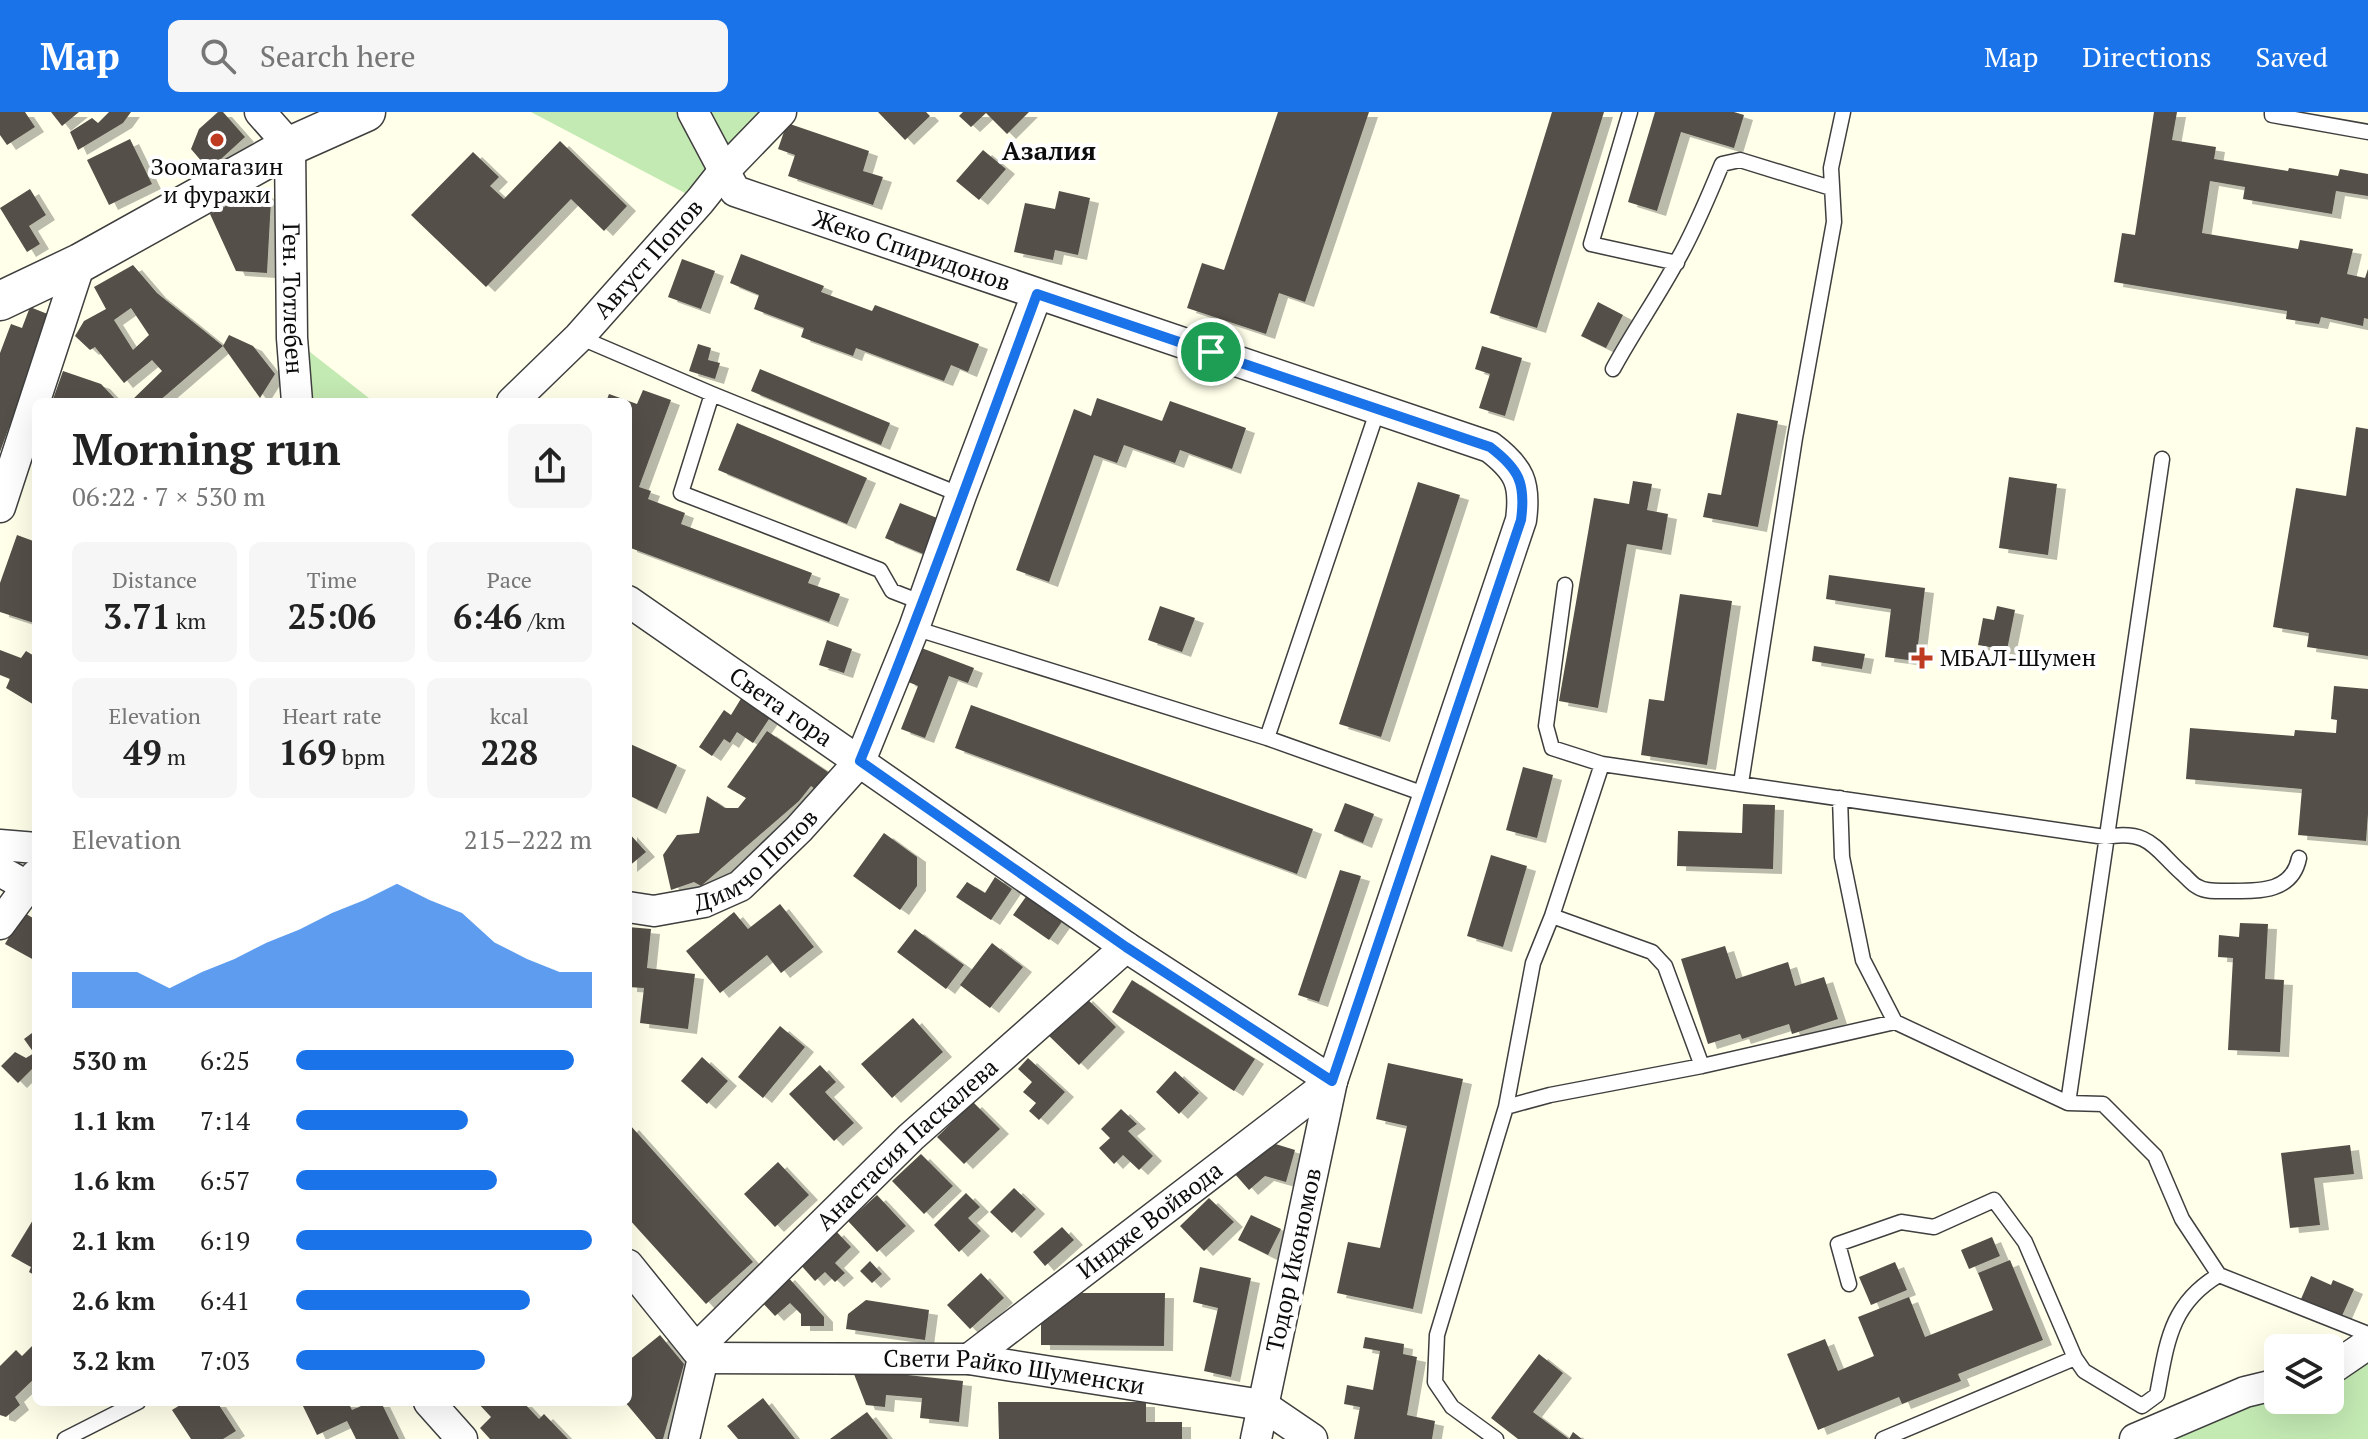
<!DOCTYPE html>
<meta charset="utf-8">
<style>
body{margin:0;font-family:"PT Serif",serif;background:#f6f6f6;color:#222;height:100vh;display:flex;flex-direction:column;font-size:30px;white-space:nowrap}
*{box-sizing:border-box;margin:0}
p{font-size:26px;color:#767676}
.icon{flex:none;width:44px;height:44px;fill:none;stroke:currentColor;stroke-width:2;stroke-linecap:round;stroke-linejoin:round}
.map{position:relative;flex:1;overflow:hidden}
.sheet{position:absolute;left:32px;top:286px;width:600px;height:1008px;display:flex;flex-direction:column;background:#fff;border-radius:12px;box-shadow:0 8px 32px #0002}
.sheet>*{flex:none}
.fabs{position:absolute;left:2264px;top:1222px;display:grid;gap:16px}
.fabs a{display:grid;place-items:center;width:80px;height:80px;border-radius:12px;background:#fff;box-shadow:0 8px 32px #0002;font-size:40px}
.pin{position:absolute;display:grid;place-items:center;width:68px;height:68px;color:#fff;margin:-34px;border:4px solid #fff;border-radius:50%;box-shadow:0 2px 8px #0007}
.round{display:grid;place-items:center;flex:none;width:84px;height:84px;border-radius:12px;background:#f6f6f6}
.overview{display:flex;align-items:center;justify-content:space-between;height:136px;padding:0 40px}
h1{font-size:44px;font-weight:700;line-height:60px}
.stats{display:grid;grid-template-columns:repeat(3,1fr);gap:12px;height:136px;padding:8px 40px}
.stats div{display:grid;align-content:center;border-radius:12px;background:#f6f6f6;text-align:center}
.stats b{font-size:34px;font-weight:700}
.stats small{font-size:22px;font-weight:400}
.stats p{font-size:22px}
.chart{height:224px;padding:16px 40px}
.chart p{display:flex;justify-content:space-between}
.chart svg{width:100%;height:144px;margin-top:8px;fill:#1a73e8;opacity:.7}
ul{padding:0 40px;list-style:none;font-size:26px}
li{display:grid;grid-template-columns:128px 96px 1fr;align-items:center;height:60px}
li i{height:20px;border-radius:10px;background:#1a73e8}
header{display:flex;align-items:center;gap:48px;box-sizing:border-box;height:112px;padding:0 40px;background:#1a73e8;color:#fff}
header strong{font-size:38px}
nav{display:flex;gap:44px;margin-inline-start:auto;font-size:28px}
.search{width:560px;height:72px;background:#f6f6f6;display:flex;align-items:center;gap:20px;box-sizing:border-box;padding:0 28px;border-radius:12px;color:#767676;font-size:30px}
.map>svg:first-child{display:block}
.green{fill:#c4eab3}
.building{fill:#544f48;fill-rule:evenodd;filter:url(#shadow)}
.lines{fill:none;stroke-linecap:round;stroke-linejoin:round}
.service-casing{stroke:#3f3f3f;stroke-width:17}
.minor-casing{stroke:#3f3f3f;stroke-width:33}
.tertiary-casing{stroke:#3f3f3f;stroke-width:41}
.service{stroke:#fff;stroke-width:14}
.minor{stroke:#fff;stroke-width:30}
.tertiary{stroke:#fff;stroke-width:38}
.route-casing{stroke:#fff;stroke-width:16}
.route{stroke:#1a73e8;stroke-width:10}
.poi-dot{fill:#be3b21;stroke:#fff;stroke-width:3}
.labels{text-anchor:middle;stroke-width:8;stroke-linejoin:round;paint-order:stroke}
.poi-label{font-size:24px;fill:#0c0c0c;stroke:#fff}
.street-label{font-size:24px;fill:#0c0c0c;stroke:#fff}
.neighbourhood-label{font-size:26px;font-weight:bold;fill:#0c0c0c;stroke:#fff}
</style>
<header>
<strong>Map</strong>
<div class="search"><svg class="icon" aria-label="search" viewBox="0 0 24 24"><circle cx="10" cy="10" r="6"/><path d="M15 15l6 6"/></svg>Search here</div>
<nav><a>Map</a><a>Directions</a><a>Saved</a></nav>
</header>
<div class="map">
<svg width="2368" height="1327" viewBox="0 0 2368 1327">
<defs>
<filter id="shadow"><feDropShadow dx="9" dy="5" stdDeviation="0" flood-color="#0004"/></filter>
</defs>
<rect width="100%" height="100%" fill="#ffffea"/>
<!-- green -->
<path class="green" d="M531,0H781L700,89Z
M292,226L374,290H297Z
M2368,1232V1327H2135L2278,1272V1288H2330V1258Z"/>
<!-- building -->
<path class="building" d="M0,0H25L35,15L7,33L0,23Z
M51,0H79L62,14Z
M109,0H131L123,11L78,38L70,20L92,6L98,11Z
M218,0H223L245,25L209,58L191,37L199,17Z
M878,0H926L930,4L905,28Z
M963,0H1029L1007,22L986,1L971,15L959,4Z
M1278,0H1369L1305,190L1279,181L1266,222L1187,196L1202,151L1224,158Z
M1552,0H1604L1537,216L1490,201Z
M1655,0H1734L1744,3L1734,36L1681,20L1657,99L1628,90Z
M2154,0H2177L2172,28L2216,35L2214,47L2288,59L2289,56L2338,64L2340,57L2368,62V84L2336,79L2332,102L2243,87L2245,75L2210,69L2202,121L2298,137L2300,128L2353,137L2347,162L2365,166L2368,157V207L2364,206L2363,214L2321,205L2319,212L2286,207L2287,199L2114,170L2122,121L2135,123Z
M787,11L869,39L863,59L883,65L873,93L788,64L795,43L778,37Z
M130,27L152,72L109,93L87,48Z
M560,29L627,94L604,119L571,87L486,175L411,103L473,40L499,65L490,74L504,87Z
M983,38L1006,57L979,88L956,69Z
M30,77L46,103L29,114L40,132L27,140L0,96Z
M259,77L271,88L267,161L236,159L210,102Z
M1059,79L1090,86L1078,143L1055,138L1053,148L1014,140L1025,91L1055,97Z
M741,142L824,174L821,180L872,199L875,193L979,232L968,260L951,253L944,269L856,236L853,244L801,225L804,216L754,197L759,183L730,171Z
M682,147L715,159L701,197L668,185Z
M133,153L157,181L223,234L158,290H130L162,259L152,248L124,271L95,235L90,238L75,224L84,209L106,197L94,175ZM131,196L149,223L133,238L114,208Z
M1598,190L1623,203L1606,236L1581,224Z
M30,195L50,203L0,340V241L11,212L22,216Z
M229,223L253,234L275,262L260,286L223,234Z
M698,232L711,236L708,248L720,251L715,267L689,259Z
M1482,234L1522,246L1505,304L1479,296L1490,262L1475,257Z
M760,257L890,311L881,333L751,279Z
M63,259L101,272L118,290H52Z
M643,278L671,288L639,375L651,379L648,387L685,401L681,412L812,461L808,471L840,482L829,510L628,435V290H606L609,282L637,292Z
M1097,286L1162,309L1170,289L1246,316L1232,357L1180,338L1175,351L1124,333L1117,351L1094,343L1049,470L1016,458L1074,297L1091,304Z
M1737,301L1778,309L1758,415L1703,405L1708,381L1721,383Z
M737,311L867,366L847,412L718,358Z
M2356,315L2368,317V544L2307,535L2309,521L2273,515L2296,376L2346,384Z
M2009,365L2057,372L2048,443L1999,436Z
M1633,369L1652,372L1647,398L1668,402L1662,438L1627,432L1598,596L1559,589L1594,386L1629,392Z
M1418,370L1460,383L1381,625L1339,612Z
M900,391L942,408L928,444L885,426Z
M17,423L36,430V505L34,511L0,500V471Z
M1829,463L1925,476L1916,549L1885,545L1891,497L1826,487Z
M1680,482L1732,489L1707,653L1641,643L1649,587L1664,589Z
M1160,494L1195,506L1182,540L1148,528Z
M1997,494L2015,498L2007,538L1978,533L1983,506L1994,508Z
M827,528L852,537L844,561L819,553Z
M1814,534L1865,542L1862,557L1812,549Z
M919,535L974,556L968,571L949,564L925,626L901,617L918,574L906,569Z
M0,538L21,546L26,539L36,545V594L6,576L10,567L0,563Z
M2334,574L2368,577V702L2366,729L2298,723L2302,677L2186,667L2190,616L2294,624L2295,618L2336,621L2337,608L2331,607Z
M742,585L771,604L753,631L737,620L730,631L724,627L712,644L699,635L724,598L731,603Z
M971,593L1313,717L1297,762L955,636Z
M767,619L828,660L815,677L811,674L799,689L701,774L694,770L671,778L663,743L677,723L699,721L707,684L725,696H738L746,686L727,675Z
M628,631L677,653L657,697L628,683Z
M1523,655L1553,663L1537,726L1506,718Z
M1345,691L1374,702L1363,731L1334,719Z
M1743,692L1775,693L1773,757L1677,754L1678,719L1742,721Z
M628,720L646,740L628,755Z
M884,721L917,745V774L900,798L853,764Z
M1491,743L1527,754L1503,835L1467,824Z
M1340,758L1361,764L1319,890L1298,883Z
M995,765L1012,777L991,808L956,785L967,770L985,781Z
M1030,779L1066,804L1049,828L1013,803Z
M780,792L814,835L781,861L767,843L720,881L686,839L734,800L748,817Z
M23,800L36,808V849L5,832Z
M2240,811L2268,812L2265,867L2284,868L2280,940L2228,938L2233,846L2218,845L2219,823L2239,825Z
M628,815L651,817L647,856L695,862L688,917L640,911L644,876L628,875Z
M915,817L964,853L946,877L897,840Z
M992,831L1023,855L990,896L960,873Z
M1725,834L1736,867L1788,850L1795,874L1824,865L1838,907L1792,922L1789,912L1742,927L1740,922L1708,932L1681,847Z
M1132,868L1255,947L1234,979L1112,900Z
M1084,884L1116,915L1079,953L1047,922Z
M913,906L943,940L892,986L861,952Z
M780,914L805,935L763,986L738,965Z
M36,918V965L32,957L18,971L1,954L15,940L26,946L34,941L24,927Z
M702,945L728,969L707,992L681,969Z
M1028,946L1065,980L1039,1008L1029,999L1036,991L1023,980L1032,970L1018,957Z
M1388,951L1463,967L1413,1197L1337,1181L1348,1130L1380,1136L1407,1014L1376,1007Z
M820,953L836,970L825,980L854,1011L834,1029L789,982Z
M1175,959L1199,981L1179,1002L1156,980Z
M973,990L1000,1017L964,1052L937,1025Z
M1121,997L1137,1012L1128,1019L1153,1044L1139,1058L1123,1043L1114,1052L1099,1036L1110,1026L1101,1017Z
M630,1013L753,1150L706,1192L628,1106V1015Z
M1269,1030L1295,1038L1286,1070L1265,1064L1249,1078L1234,1061Z
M2350,1033L2354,1062L2314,1066L2320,1113L2290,1116L2281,1041Z
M921,1042L953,1074L924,1102L892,1069Z
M778,1050L809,1083L775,1115L744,1082Z
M1014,1076L1036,1097L1012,1121L990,1100Z
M966,1081L980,1095L968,1106L981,1119L959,1140L934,1113Z
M877,1083L906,1114L877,1140L848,1109Z
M1209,1086L1234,1110L1204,1139L1180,1114Z
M36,1103V1164L29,1160L31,1155L11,1144Z
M1251,1103L1281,1117L1268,1143L1238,1128Z
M1062,1115L1074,1128L1045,1154L1033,1140Z
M835,1118L851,1135L835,1151L845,1161L835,1170L825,1160L815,1169L799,1151Z
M1992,1125L2000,1144L1969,1157L1961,1138Z
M2010,1148L2043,1228L1958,1262L1961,1269L1902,1292L1899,1285L1818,1318L1787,1242L1825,1227L1838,1259L1874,1244L1858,1205L1909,1185L1925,1225L1993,1198L1978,1161Z
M870,1149L882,1162L872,1171L860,1159Z
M1895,1150L1907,1178L1871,1193L1859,1165Z
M1200,1155L1251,1166L1231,1265L1204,1259L1218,1196L1193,1190Z
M981,1161L1004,1186L970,1217L947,1193Z
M786,1163L824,1205V1214H801V1202L790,1191L775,1204L759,1187Z
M2311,1164L2331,1173L2333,1168L2354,1177L2341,1206L2301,1187Z
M1075,1181H1165L1164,1234L1041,1233V1206Z
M866,1188L929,1198L925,1228L846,1217L848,1202Z
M660,1223L684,1252L663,1327H656L625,1290H628V1249Z
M2292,1224L2333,1230L2332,1236H2290Z
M1365,1225L1404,1232L1403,1242L1417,1245L1407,1303L1435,1309L1432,1327H1354L1360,1295L1344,1292L1347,1273L1373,1278L1380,1239L1363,1236Z
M36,1230V1265L15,1285L20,1293L6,1305L0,1303V1254L16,1238L22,1244Z
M1539,1242L1563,1261L1533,1300L1569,1327L1573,1320L1582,1327H1518L1491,1306Z
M852,1257L963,1269L959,1310L920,1306L922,1286L886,1283L885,1295L866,1293Z
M763,1286L795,1327H738L727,1314Z
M185,1290H217L236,1319L223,1327H191L172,1298Z
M301,1290H348L352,1298L370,1290H381L399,1327H356L347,1309L317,1323Z
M477,1290H523L539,1307L544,1302L568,1327H490L480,1316L491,1305Z
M998,1290H1146V1310H1182V1327H999Z
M867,1300L888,1327H830Z"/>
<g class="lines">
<defs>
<path id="service" d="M1630,0L1591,132L1677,151
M2272,0V3L2368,20
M579,225L712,282L961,383
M1613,257C1633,220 1657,186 1677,149C1695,118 1708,85 1722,52L1740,48L1831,76
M712,282L681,381L880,458L892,479L923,491
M1565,473L1546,614L1552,636L1602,652
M914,516L1267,626L1430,684
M1267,626L1378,297
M1741,671L1795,326L1834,110L1831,56L1843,0
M1840,686L1842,745L1863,848L1895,910
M1552,804L1652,840L1665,854L1702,954
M2068,991L2162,347
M1506,995L1550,983L1702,954L1895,910L2068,991L2103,992L2155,1044L2182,1107L2219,1163L2368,1222
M1849,1172L1838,1132L1901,1110L1934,1115L1994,1088L2025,1130L2075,1246
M65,1327L138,1290
M1496,1327L1452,1295L1435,1270L1437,1223L1506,995L1533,851L1552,804L1602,652L2105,725C2151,717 2154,737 2184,763C2188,767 2193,773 2198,775C2206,780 2219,779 2228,779C2258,779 2292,781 2299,746
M1883,1327L2075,1246L2084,1259L2142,1294L2157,1283C2167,1231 2170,1192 2219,1163"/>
<g id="minor">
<path id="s1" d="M260,0L290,34L292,226L297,290"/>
<path id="s2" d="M693,0L735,79L1490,335C1519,357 1526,371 1521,408L1332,969L1256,1327"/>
<path id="s3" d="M512,290L579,225L700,89L723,60L781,0"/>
<path d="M0,395L80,151"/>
<path id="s4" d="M628,489L1126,835L1332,969"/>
<path d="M0,733L36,736"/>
<path d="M0,759L36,779"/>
<path id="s5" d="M628,795L654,799L704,790L740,774L799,717L860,649L914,516L961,383L1037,182"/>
<path d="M0,812L36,763"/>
<path d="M628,1153L703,1246L684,1327"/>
<path id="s6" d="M696,1237L911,1025L1126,835"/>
<path id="s7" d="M703,1246L969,1247L1262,1293L1312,1327"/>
<path id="s8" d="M969,1247L1332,969"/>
<path d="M2330,1258L2368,1232"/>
<path d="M429,1290L462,1327"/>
<path d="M2135,1327L2245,1280L2278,1272"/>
</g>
<path id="tertiary" d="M0,189L80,151L290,34L366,0"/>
</defs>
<!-- service casing -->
<use href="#service" class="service-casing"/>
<!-- minor casing -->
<use href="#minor" class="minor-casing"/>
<!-- tertiary casing -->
<use href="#tertiary" class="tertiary-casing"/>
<!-- service -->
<use href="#service" class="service"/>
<!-- minor -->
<use href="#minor" class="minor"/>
<!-- tertiary -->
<use href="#tertiary" class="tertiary"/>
</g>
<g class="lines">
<defs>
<path id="route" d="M1037,182L1490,335C1519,357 1526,371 1521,408L1332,969L1126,835L860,649C923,495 979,338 1037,182Z"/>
</defs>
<!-- route casing -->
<use href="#route" class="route-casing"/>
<!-- route -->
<use href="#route" class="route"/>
</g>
<!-- markers -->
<g class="poi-dot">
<circle cx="217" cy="28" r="8"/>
<path d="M1918 534h8v8h8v8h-8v8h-8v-8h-8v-8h8z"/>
</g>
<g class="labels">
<!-- poi labels -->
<g class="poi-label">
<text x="217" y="63">Зоомагазин<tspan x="217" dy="28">и фуражи</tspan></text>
<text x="1940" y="554" text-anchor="start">МБАЛ-Шумен</text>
</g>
<!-- street labels -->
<g class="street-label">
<text dy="8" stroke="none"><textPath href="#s2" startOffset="276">Жеко Спиридонов</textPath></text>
<text dy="8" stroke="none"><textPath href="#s3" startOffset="198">Август Попов</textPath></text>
<text dy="8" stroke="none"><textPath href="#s1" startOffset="198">Ген. Тотлебен</textPath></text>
<text dy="8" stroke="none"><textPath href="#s4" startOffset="186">Света гора</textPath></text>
<text dy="8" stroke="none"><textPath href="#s5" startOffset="144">Димчо Попов</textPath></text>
<text dy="8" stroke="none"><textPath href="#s6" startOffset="294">Анастасия Паскалева</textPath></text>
<text dy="8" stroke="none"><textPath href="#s8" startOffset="228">Индже Войвода</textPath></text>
<text transform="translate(1294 1148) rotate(-78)" y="8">Тодор Икономов</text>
<text dy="8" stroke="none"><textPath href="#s7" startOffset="312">Свети Райко Шуменски</textPath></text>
</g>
<!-- neighbourhood labels -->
<g class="neighbourhood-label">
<text x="1049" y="48">Азалия</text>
</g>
</g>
</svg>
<div class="fabs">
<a><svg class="icon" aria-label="layers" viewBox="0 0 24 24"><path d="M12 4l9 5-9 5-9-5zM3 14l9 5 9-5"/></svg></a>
</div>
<div class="pin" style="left:1211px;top:240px;background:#1e9e55"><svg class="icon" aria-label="arrive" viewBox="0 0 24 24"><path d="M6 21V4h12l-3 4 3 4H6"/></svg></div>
<section class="sheet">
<div class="overview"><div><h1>Morning run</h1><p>06:22 · 7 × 530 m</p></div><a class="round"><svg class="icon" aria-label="share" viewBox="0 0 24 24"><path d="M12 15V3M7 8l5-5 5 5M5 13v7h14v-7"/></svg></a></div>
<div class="stats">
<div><p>Distance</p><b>3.71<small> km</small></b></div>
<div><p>Time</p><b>25:06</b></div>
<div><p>Pace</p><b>6:46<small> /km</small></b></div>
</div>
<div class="stats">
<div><p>Elevation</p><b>49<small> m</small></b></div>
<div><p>Heart rate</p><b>169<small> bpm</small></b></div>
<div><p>kcal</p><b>228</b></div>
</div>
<div class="chart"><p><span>Elevation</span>215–222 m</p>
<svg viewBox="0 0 160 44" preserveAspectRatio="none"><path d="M0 44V33L10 33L20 33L30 38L40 33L50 29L60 24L70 20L80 15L90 11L100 6L110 11L120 15L130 24L140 29L150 33L160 33V44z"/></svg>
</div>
<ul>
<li><b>530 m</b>6:25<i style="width:94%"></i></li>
<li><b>1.1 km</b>7:14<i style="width:58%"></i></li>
<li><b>1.6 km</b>6:57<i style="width:68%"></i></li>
<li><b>2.1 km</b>6:19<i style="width:100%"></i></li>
<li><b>2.6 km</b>6:41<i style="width:79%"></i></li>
<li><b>3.2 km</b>7:03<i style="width:64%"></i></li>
</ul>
</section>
</div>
